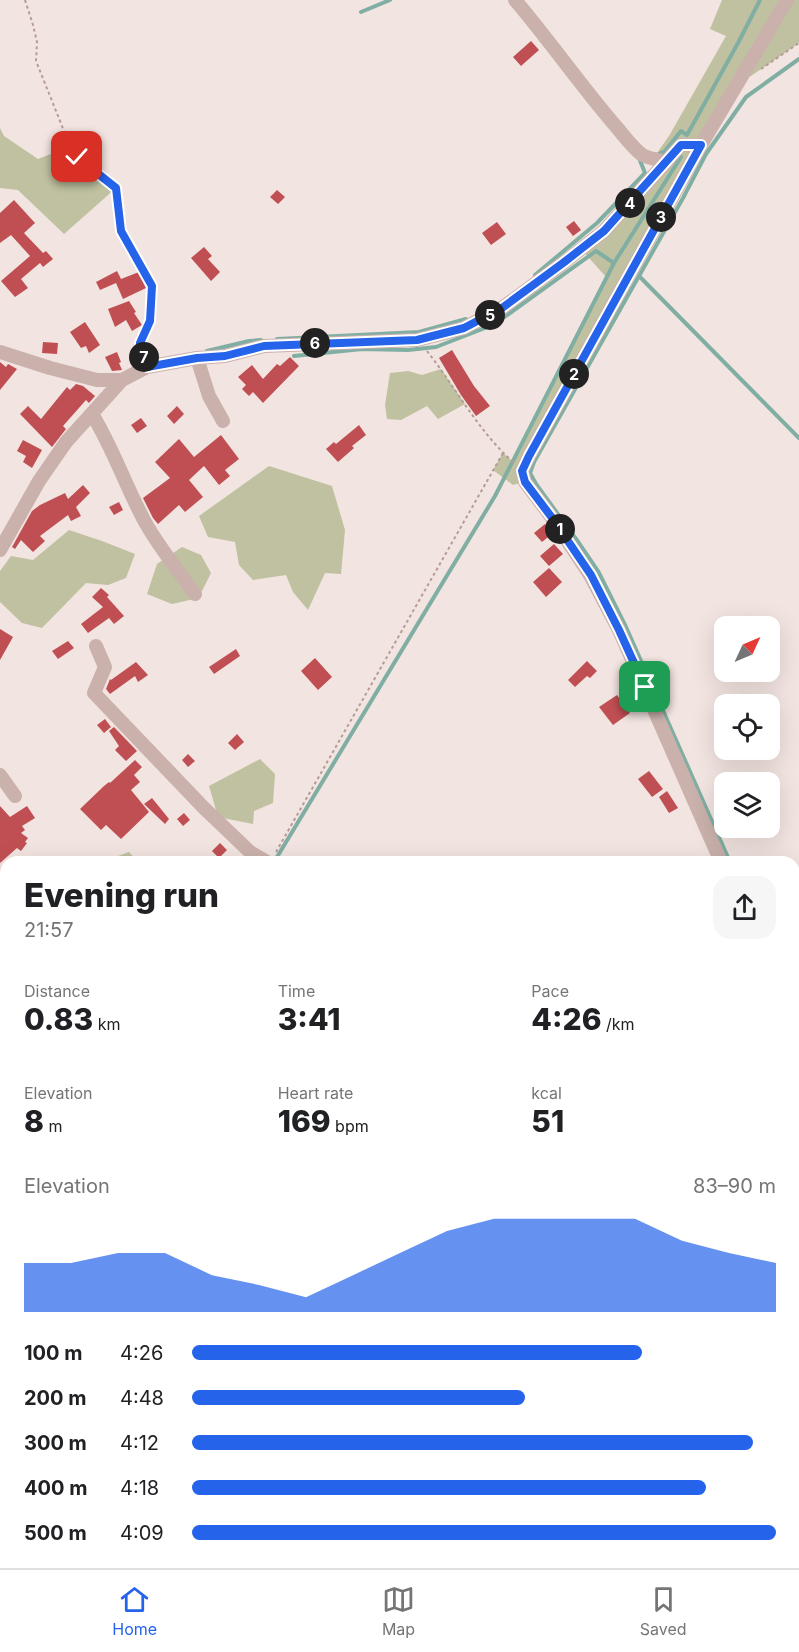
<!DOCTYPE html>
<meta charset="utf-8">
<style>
body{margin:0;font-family:Inter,sans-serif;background:#f6f6f6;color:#202124;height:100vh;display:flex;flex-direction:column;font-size:22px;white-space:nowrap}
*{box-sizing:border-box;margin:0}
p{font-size:20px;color:#757577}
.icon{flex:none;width:33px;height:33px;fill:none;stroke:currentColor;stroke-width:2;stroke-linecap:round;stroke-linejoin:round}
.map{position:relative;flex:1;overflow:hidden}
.side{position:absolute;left:0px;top:856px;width:800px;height:712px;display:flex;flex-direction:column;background:#fff;border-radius:18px 18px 0 0;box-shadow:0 6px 24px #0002}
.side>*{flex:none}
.needle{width:39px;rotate:46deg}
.controls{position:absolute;left:714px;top:616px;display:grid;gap:12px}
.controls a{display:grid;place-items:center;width:66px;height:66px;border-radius:12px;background:#fff;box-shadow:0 6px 24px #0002;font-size:30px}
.pin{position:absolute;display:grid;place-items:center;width:51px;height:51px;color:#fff;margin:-26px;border-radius:12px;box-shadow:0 3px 9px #0006}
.km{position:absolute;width:30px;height:30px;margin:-15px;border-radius:50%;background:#222;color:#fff;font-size:16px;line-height:30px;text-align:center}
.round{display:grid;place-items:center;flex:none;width:63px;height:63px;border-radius:18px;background:#f6f6f6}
.overview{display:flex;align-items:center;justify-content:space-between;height:102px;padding:0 24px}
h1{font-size:33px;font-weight:800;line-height:45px}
.figures{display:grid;grid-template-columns:repeat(3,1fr);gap:9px;height:102px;padding:6px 24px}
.figures div{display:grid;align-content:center}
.figures b{font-size:30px;font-weight:800}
.figures small{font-size:16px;font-weight:400}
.figures p{font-size:16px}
.chart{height:168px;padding:12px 24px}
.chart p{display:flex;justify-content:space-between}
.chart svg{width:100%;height:108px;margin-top:6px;fill:#2563eb;opacity:.7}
ul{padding:0 24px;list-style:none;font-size:20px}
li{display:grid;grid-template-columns:96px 72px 1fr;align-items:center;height:45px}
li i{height:15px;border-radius:8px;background:#2563eb}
.menu{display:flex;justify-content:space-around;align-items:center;height:84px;border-top:2px solid #e0e0e0;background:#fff;font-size:16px;color:#757577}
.menu a{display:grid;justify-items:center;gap:3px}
.menu .on{color:#2563eb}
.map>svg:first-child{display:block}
.green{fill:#bfc1a0}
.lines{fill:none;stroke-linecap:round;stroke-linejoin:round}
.stream{stroke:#80aea3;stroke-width:4}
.building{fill:#c04f53}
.path{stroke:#b69b96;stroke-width:2;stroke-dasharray:3 3;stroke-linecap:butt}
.minor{stroke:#cab1ac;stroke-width:14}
.route-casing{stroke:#fff;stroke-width:12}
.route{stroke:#2563eb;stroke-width:8}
</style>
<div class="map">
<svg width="799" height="1568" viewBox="0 0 799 1568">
<rect width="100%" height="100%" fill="#f2e4e0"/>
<!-- green -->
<path class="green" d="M722,0H799V43L751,76L740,79L529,456L525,482L513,485L493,470L503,453L512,461L606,277L581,249L658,172L652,160L669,136L726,36L710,29Z
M0,128L4,136L38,159L68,147L77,157L116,188L64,234L18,190L0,188Z
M441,369L465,404L438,419L427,406L401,420L387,419L385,405L390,373L408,371L422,375Z
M269,466L332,486L345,530L341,574L325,573L308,610L293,592L286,575L253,580L239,565L235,542L208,537L199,516Z
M69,530L102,541L135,554L126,578L108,585L86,583L42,628L22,623L0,602V571L11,556L33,560Z
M182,547L201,555L211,573L202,591L194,599L172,604L147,594L157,564Z
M260,759L275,774L273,803L254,811L253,824L218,817L209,786Z
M129,852L138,862H102Z
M6,876V954L0,951V881L1,878Z
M138,1563H218L222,1568H142Z"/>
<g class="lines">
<!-- stream -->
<path class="stream" d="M361,12L390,0
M657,155L665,151L681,131L687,135L738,43L760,0
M535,275L597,223L645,173L639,158
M639,276L799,438
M277,339L419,332L466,319
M207,351L249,341L261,340
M294,356L362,349L408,350L436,347L485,328L506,316L596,251L614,263
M274,862L495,496L614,263L681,157
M730,862L626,627L598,571L579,543L536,484L530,473L534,462L683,198L706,154L746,97L799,59
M794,897L799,886
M794,1004L799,1018
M0,1371L6,1360"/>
</g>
<!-- building -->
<path class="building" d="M531,41L539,50L521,66L513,57Z
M277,190L285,197L278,204L270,197Z
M14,200L35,223L24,233L43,253L46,251L53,259L43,267L40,263L21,279L28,288L15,297L1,281L30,256L11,235L0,243V213Z
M574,221L581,230L573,236L566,227Z
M497,222L506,234L491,245L482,233Z
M204,247L212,256L208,259L220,272L211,281L191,258Z
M117,271L121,279L139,272L146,288L123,299L116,283L100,290L96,282Z
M129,301L136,312L134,313L142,325L132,331L126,320L115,327L108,309Z
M85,322L100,345L89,353L86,346L81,348L70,332Z
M43,342L58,343L57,354L42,353Z
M452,350L474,386L490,406L476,416L461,395L439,358Z
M117,352L121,362L119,363L122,370L112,371L105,357Z
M290,357L299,366L263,403L253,392L249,396L242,389L246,385L238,377L252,365L263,379L277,364L280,366Z
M0,362L6,367L8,364L17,369L0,390Z
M76,384L83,386L95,396L89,403L86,400L63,426L66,429L52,447L20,414L28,406L41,419L67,387L70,390Z
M177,406L184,414L174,424L167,416Z
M141,418L147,426L137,433L131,425Z
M359,425L366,435L352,446L354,448L338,462L326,449L334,442L336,444Z
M221,435L239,459L225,470L230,476L219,485L204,466L189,480L203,497L185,512L179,505L158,524L153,518L143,498L170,478L155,462L179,439L194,457Z
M23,440L42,450L32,468L23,462L26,456L17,451Z
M83,485L90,493L76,507L81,516L71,521L68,515L40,536L45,541L33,552L21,540L15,549L12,547L32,511L40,505L65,493L68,499Z
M119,502L123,510L114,515L109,507Z
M545,524L552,534L542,542L534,533Z
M554,544L563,554L549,566L540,556Z
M549,568L562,582L546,597L533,582Z
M101,588L109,595L107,597L124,616L114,624L109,618L88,633L81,624L103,607L92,597Z
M0,629L13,637L0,660Z
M68,641L74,648L58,659L52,651Z
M236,649L240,656L214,674L209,667Z
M315,658L332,677L318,690L301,671Z
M587,661L597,671L590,678L587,676L575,687L568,680Z
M136,662L148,675L138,682L135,676L110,694L106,689L110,679L111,680Z
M617,695L630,713L613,725L599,707Z
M105,719L111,727L104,733L97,725Z
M114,727L137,751L126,761L115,750L119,746L109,731Z
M237,734L244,742L235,750L228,743Z
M188,754L195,761L188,767L182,760Z
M135,760L142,767L134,775L140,782L131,790L149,812L121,839L106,825L101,830L80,809L104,786L109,782L110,783Z
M649,771L663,789L652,797L638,779Z
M667,791L678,808L669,813L659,797Z
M152,798L169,819L165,824L144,804Z
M0,806L10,817L27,806L35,818L22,826L25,830L21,833L28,838L25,842L27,843L21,851L17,848L0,863Z
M184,813L190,820L183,826L177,819Z
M220,843L227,850L219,858L212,851Z"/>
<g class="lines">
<!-- path -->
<path class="path" d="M25,0L33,25L37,42L36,61L66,136L68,147L77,157L116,188L121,231L152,286L151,321L140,343L144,355
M761,69L799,43
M427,351C456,388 478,431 514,463
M276,852L503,453
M0,1163L6,1155
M0,1353L6,1342"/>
<!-- minor -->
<path class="minor" d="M515,0C549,40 579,83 613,123C622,133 631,146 641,154C650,160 658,158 666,163
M0,352L50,368L97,380H122L147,367L197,358L225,356L264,346L417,340L464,328L502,308L563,263L604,231L681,145H701
M197,358L209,396L223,421
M92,414C113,448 126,487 145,522C159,547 178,571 195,594
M0,550L39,481L66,442L122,380
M96,646L105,667L94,693L203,807L250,852L267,862
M0,775L15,796
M721,862L619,630L590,575L553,519L525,482L522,471L529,456L701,145L787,0
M794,1024L799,1042
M797,1568L799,1546"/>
</g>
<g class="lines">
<defs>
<path id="route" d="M77,157L116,188L121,231L152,286L150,321L140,343L147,367L197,358L225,356L264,346L417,340L464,328L502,308L563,263L604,231L681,145H701L529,456L522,471L525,482L553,519L591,575L619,630L645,687"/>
</defs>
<!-- route casing -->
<use href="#route" class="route-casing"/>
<!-- route -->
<use href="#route" class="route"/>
</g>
</svg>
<div class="controls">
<a><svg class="needle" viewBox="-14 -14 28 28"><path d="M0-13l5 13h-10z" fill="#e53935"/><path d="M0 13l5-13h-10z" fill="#757577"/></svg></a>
<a><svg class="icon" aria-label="locate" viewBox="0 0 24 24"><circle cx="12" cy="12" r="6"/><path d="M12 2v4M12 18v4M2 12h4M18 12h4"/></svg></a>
<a><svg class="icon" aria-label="layers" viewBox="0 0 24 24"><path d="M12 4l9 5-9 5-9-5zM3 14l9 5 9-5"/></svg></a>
</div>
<div class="pin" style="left:645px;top:687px;background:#1e9e55"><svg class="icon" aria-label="arrive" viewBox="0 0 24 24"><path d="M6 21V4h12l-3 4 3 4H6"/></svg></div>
<div class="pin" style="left:77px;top:157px;background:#d93025"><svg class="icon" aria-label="check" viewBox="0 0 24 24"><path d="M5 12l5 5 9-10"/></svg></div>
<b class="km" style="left:560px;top:529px">1</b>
<b class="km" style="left:574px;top:374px">2</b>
<b class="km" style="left:661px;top:217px">3</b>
<b class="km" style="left:630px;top:203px">4</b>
<b class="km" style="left:490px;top:315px">5</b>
<b class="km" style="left:315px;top:343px">6</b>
<b class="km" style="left:144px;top:357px">7</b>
<section class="side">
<div class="overview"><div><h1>Evening run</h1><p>21:57</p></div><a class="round"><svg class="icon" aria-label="share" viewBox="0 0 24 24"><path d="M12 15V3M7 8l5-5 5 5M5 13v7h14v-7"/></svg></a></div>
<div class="figures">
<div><p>Distance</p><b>0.83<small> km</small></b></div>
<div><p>Time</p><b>3:41</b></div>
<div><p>Pace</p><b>4:26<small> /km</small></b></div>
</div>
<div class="figures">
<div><p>Elevation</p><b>8<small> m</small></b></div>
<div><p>Heart rate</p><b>169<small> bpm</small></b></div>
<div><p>kcal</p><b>51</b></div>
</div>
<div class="chart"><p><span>Elevation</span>83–90 m</p>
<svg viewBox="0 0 160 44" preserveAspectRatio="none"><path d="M0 44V24L10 24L20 20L30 20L40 29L50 33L60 38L70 29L80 20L90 11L100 6L110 6L120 6L130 6L140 15L150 20L160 24V44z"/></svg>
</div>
<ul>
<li><b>100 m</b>4:26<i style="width:77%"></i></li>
<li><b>200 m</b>4:48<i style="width:57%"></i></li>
<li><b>300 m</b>4:12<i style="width:96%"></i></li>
<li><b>400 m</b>4:18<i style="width:88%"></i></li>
<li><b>500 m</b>4:09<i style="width:100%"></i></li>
</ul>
</section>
</div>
<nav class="menu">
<a class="on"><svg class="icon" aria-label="home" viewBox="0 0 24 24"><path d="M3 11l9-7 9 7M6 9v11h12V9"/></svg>Home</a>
<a><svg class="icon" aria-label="map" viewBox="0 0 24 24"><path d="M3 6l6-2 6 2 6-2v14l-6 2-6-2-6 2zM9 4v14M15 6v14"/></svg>Map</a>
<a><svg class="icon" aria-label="saved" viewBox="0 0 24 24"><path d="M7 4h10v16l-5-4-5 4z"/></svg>Saved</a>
</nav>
